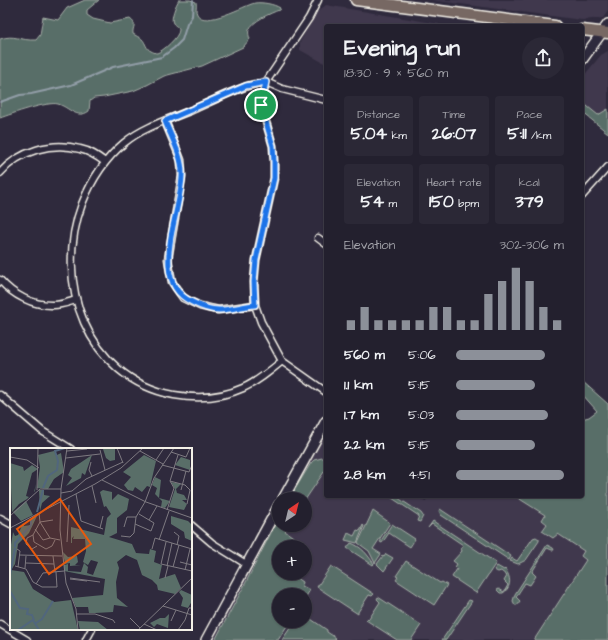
<!DOCTYPE html>
<meta charset="utf-8">
<style>
body{margin:0;font-family:"Architects Daughter",sans-serif;background:#2b2836;color:#f1f3f6;height:100vh;display:flex;flex-direction:column;font-size:15px;white-space:nowrap}
*{box-sizing:border-box;margin:0}
p{font-size:13px;color:#a3a3aa}
.icon{flex:none;width:22px;height:22px;fill:none;stroke:currentColor;stroke-width:2;stroke-linecap:round;stroke-linejoin:round}
.map{position:relative;flex:1;overflow:hidden}
.details{position:absolute;left:324px;top:24px;width:260px;height:474px;display:flex;flex-direction:column;background:#23202e;border-radius:4px;box-shadow:0 1px 3px #0004,0 0 0 1px #403e4a}
.details>*{flex:none}
.needle{width:26px;rotate:35deg}
.tools{position:absolute;left:272px;top:492px;display:grid;gap:8px}
.tools a{display:grid;place-items:center;width:40px;height:40px;border-radius:50%;background:#23202e;box-shadow:0 1px 3px #0004,0 0 0 1px #403e4a;font-size:20px}
.pin{position:absolute;display:grid;place-items:center;width:34px;height:34px;color:#fff;margin:-17px;border:2px solid #fff;border-radius:50%;box-shadow:0 1px 4px #0007}
.round{display:grid;place-items:center;flex:none;width:42px;height:42px;border-radius:21px;background:#2b2836}
.overview{display:flex;align-items:center;justify-content:space-between;height:68px;padding:0 20px}
h1{font-size:22px;font-weight:700;line-height:30px}
.figures{display:grid;grid-template-columns:repeat(3,1fr);gap:6px;height:68px;padding:4px 20px}
.figures div{display:grid;align-content:center;border-radius:4px;background:#2b2836;text-align:center}
.figures b{font-size:17px;font-weight:700}
.figures small{font-size:11px;font-weight:400}
.figures p{font-size:11px}
.chart{height:112px;padding:8px 20px}
.chart p{display:flex;justify-content:space-between}
.chart svg{width:100%;height:72px;margin-top:4px;stroke:#8c9099;stroke-width:6}
ul{padding:0 20px;list-style:none;font-size:13px}
li{display:grid;grid-template-columns:64px 48px 1fr;align-items:center;height:30px}
li i{height:10px;border-radius:5px;background:#8c9099}
.map>svg:first-child{display:block}
.built{fill:#40384d;fill-rule:evenodd}
.green{fill:#596e68;stroke:#a6b0a8}
.lines{fill:none;stroke-linecap:round;stroke-linejoin:round}
.stream{stroke:#929ea8;stroke-width:2}
.street-casing{stroke:#f4f1e8;stroke-width:9}
.secondary-casing{stroke:#f4f1e8;stroke-width:12}
.primary-casing{stroke:#f4f1e8;stroke-width:13}
.street{stroke:#2f2a3d;stroke-width:6}
.secondary{stroke:#2f2a3d;stroke-width:9}
.primary{stroke:#776864;stroke-width:10}
.route-casing{stroke:#fff;stroke-width:8}
.route{stroke:#1a73e8;stroke-width:5}
.inset-river{fill:none;stroke:#51667d;stroke-width:2}
.inset-road{fill:none;stroke:#7e7a81;stroke-width:1}
.view{fill:#e8590c;fill-opacity:0.15;stroke:#e8590c;stroke-width:2}
.inset-edge{fill:none;stroke:#f4f1e8;stroke-width:2}
</style>
<div class="map">
<svg width="608" height="640" viewBox="0 0 608 640">
<rect width="100%" height="100%" fill="#2f2a3d"/>
<filter id="ink" filterUnits="userSpaceOnUse"><feTurbulence type="fractalNoise" baseFrequency=".025" numOctaves="2"/><feDisplacementMap in="SourceGraphic" scale="8" xChannelSelector="R" yChannelSelector="G"/><feConvolveMatrix kernelMatrix="1 2 1 2 8 2 1 2 1" color-interpolation-filters="sRGB"/></filter>
<g filter="url(#ink)">
<!-- built -->
<path class="built" d="M431,0H608V11L603,18L582,20Z
M326,5L439,24V26H326V64L300,50V42L317,12Z
M608,51V133L582,112V78L601,55Z
M326,433V496H419L425,502L429,496H527L586,549L588,559L539,640H211L279,514V525H305V499H287L312,458ZM279,547H305V573H279ZM279,595H305V621H279Z"/>
<!-- green -->
<path class="green" d="M85,0H99L87,10V15L93,19L110,23L130,19C138,25 132,26 133,34C136,36 139,37 142,39C146,43 146,49 151,51C153,52 155,53 157,53C163,51 179,37 179,30C179,27 175,26 173,23C170,19 176,4 179,0H190L196,2C197,6 195,11 197,14C204,29 245,5 255,3C262,2 274,4 280,8L279,10C271,13 252,21 249,30C248,32 249,37 250,39L243,47L202,66L164,76L147,85L133,91L104,97L94,98L90,101L89,111C77,120 69,107 58,104C48,101 11,114 0,118V39C15,34 20,41 36,40L40,35L43,17L58,20L67,8Z
M582,102L598,115L608,109V133L582,112Z
M582,381L608,404V640H534L586,560L581,556L584,551L558,534L553,538L542,531L547,524L542,520L545,515L515,496H582V419L589,417L597,411L582,394Z
M322,458H326V469L305,500V499H289L311,463L314,460Z
M389,496H395L421,513L423,516L420,522L417,521L419,516Z
M440,509L511,556L509,560L441,515L439,511Z
M373,511L390,523L373,549L381,554L375,563L369,551L358,543Z
M279,517V525H289L285,531L296,539L293,547H279V573H290L303,582L302,586L310,590L305,598V595H279V621H290L278,640H215L244,586Z
M433,521L496,563L476,593L452,577L457,569L455,567L457,564L453,561L462,551L461,549L463,545L432,524L428,528Z
M392,524L415,539L410,547L389,533L382,543L380,542Z
M363,525L364,526L357,543L345,540L348,533L354,536L357,530L360,531Z
M536,537L539,539V541L526,560L518,564L510,561L512,558L517,561L533,538Z
M351,543C362,547 367,554 374,564L373,565L347,548Z
M547,545L553,548L554,550H552L547,548L532,572L536,576L530,585L525,583L516,597L520,601L517,605H515L513,601L515,594Z
M386,554L393,558L384,571L377,564L383,556L384,557Z
M406,561L440,583L442,582L447,585L434,605L396,580L398,577L396,576Z
M331,566L374,594L372,596L369,595L358,612V614L317,587Z
M497,566L504,570L505,569C511,577 512,587 503,593H500L497,590L499,589L504,592L508,585L504,581L507,576L501,571L498,572L494,570Z
M378,597L421,625L411,640H397L366,620L368,618L369,619L380,602L377,599Z
M469,600L472,601L446,640H442Z
M305,615L327,630V632L336,638L335,639L336,640H282L295,621H305Z"/>
<g class="lines">
<!-- stream -->
<path class="stream" d="M0,102L20,95L31,94L71,85L113,67L162,57L174,48L182,40L187,24L192,16L193,0"/>
<defs>
<path id="street" d="M326,100L282,89L266,82L261,105L273,146L274,162V178L256,260L254,282L255,305L261,322L282,361L326,392
M165,121L181,160L182,176L168,259L172,282L183,298L200,306L218,310L255,305
M0,173C19,151 52,141 80,149C90,151 97,156 105,162
M582,196L608,167
M318,238L326,244
M0,280C13,295 33,306 54,305C61,305 69,302 76,300
M282,361C270,371 257,382 243,388C221,398 197,399 174,395C86,378 53,282 82,204C91,181 105,159 124,143C143,127 170,119 192,110C210,102 227,93 245,87C251,84 259,84 266,82L309,18L318,0
M0,395L42,431L71,449
M0,518L11,524
M191,525L212,543L246,564
M0,624L27,640
M86,640L92,629"/>
<path id="secondary" d="M582,60L608,24
M283,499L326,421
M206,640L279,505"/>
<path id="primary" d="M356,0L555,26
M582,30L608,33"/>
</defs>
<!-- street casing -->
<use href="#street" class="street-casing"/>
<!-- secondary casing -->
<use href="#secondary" class="secondary-casing"/>
<!-- primary casing -->
<use href="#primary" class="primary-casing"/>
<!-- street -->
<use href="#street" class="street"/>
<!-- secondary -->
<use href="#secondary" class="secondary"/>
<!-- primary -->
<use href="#primary" class="primary"/>
</g>
</g>
<g class="lines" filter="url(#ink)">
<defs>
<path id="route" d="M266,82L261,105L273,146L274,162V178L256,260L254,282L255,305C243,306 231,310 219,310C210,310 200,306 192,302C147,281 181,214 182,176C183,157 172,139 165,121L246,86Z"/>
</defs>
<!-- route casing -->
<use href="#route" class="route-casing"/>
<!-- route -->
<use href="#route" class="route"/>
</g>
<!-- overview -->
<g transform="translate(10 448)">
<rect width="182" height="182" fill="#2f2a3d"/>
<path d="M82,0L105,1V12L100,13L96,10L93,1ZM44,3L47,7L51,5L54,24L44,31L38,41L27,40L30,19L28,7ZM82,7L75,27L72,25L71,30L56,38L62,30L58,27L61,21ZM134,7L146,13L140,39L137,38L132,44L125,39L123,43L118,42L114,37L121,29L113,24ZM171,9L180,12V22L165,17ZM0,15L13,19L14,23L22,17L28,21L22,25L16,48L19,49L24,44L26,36L25,43L17,51L9,56L2,64ZM145,29L151,32L149,50L160,53L155,60L151,59L152,53L145,46L147,40L142,37ZM161,34L171,36L166,41L167,45L174,47L177,52H172L177,56L174,62L159,59L165,41ZM29,42H34V47L40,48L32,55L30,63ZM93,42L102,44V52L108,46L119,51L117,62L107,70V85L99,89L122,96L126,105L139,106L140,101L146,103L144,114L152,117L149,131L165,126L171,140L165,146L148,142L147,137L142,132L132,127L127,112L116,107L107,114L109,120L106,134L107,150L118,159L104,157L103,164L85,165H79L78,159H66L62,150L93,147L95,131L54,123V117L58,116V123L71,124L74,115L78,119L77,125L83,127L88,114L81,112L78,117L73,114L76,103L75,91H63L64,88L62,90V95H61L51,93L61,95V79L94,87L97,70L101,66L96,58L94,59L90,44ZM16,53L23,67L11,73L3,64ZM27,68L19,85L8,96L5,116L1,122L14,124L23,141L44,154L61,152L68,182H0V103L3,84L5,88L8,87L13,75L14,78L21,77L20,72ZM161,68L178,73L182,77V93L175,90L174,84L161,76ZM53,104L58,109L67,108L68,114L65,117H71L60,118V115L55,116ZM171,142L182,147V153L178,160L171,158L173,150L169,144ZM159,166L158,180L147,176L144,179L140,175L150,170H155ZM68,173L88,174L98,182H70Z" fill="#596e68"/>
<path class="inset-river" d="M33,40L38,28L47,22L48,13L45,3L55,0M27,64L33,42M5,99V95L21,77V71M0,127L5,100M0,143L10,160L18,161L17,166L22,167L24,172M26,175L32,171L43,153M8,182L23,172L29,182"/>
<path class="inset-road" d="M14,0H28M57,0L51,41L50,82L56,135L66,161L68,182M107,0L113,15M90,2L95,22M57,3L77,1M130,3L153,16M161,4L176,9L180,0M0,9L17,12L29,20M56,10L90,6M146,12L154,0M81,14L79,22L82,28M152,17L179,24L182,17M92,32L136,54L182,70M160,33L175,37L180,42L177,56M160,33L168,7M82,38L86,55M27,42L28,0M171,42L176,23M51,45L62,43L76,31L113,14M66,46L71,73L93,81M157,62L164,40L160,33M29,65L30,74L23,87L24,94L36,101L42,98L45,92M0,68L30,41H51M43,72L30,74L40,90L50,92M139,72L147,58M125,76L141,83L144,75L129,66M114,79L117,69H126M0,80L85,36L111,20L133,0M90,80L93,68M25,81L33,92L40,90M164,84L169,88L167,97M111,88L120,89L124,85L126,69L135,54L144,30L164,0M149,92L159,63M57,94L59,57M156,94L151,116L182,123M16,96L22,101L27,98M16,96L17,90L23,87M7,101L10,103L8,119M142,101L145,90L182,101M9,107L52,108M43,108L45,124M170,114L182,117M16,115L44,116M5,118L16,121L23,134L32,139H47L46,124M157,118L162,95M163,119L169,97M15,120L16,108M175,122L180,101M60,130L90,134M155,130L158,118M60,131L77,133M26,136L33,125L54,123M153,158L182,167M67,166H85L103,172L105,175M120,170L130,180M161,173L166,162M134,176L147,182M128,182L182,130M168,182L175,172L179,160H182"/>
<path class="view" d="M50,51L81,96L39,126L7,81Z"/>
<rect width="182" height="182" class="inset-edge"/>
</g>
</svg>
<div class="tools">
<a><svg class="needle" viewBox="-14 -14 28 28"><path d="M0-13l5 13h-10z" fill="#e53935"/><path d="M0 13l5-13h-10z" fill="#a3a3aa"/></svg></a>
<a>+</a>
<a>−</a>
</div>
<div class="pin" style="left:261px;top:105px;background:#1e9e55"><svg class="icon" aria-label="arrive" viewBox="0 0 24 24"><path d="M6 21V4h12l-3 4 3 4H6"/></svg></div>
<section class="details">
<div class="overview"><div><h1>Evening run</h1><p>18:30 · 9 × 560 m</p></div><a class="round"><svg class="icon" aria-label="share" viewBox="0 0 24 24"><path d="M12 15V3M7 8l5-5 5 5M5 13v7h14v-7"/></svg></a></div>
<div class="figures">
<div><p>Distance</p><b>5.04<small> km</small></b></div>
<div><p>Time</p><b>26:07</b></div>
<div><p>Pace</p><b>5:11<small> /km</small></b></div>
</div>
<div class="figures">
<div><p>Elevation</p><b>54<small> m</small></b></div>
<div><p>Heart rate</p><b>150<small> bpm</small></b></div>
<div><p>kcal</p><b>379</b></div>
</div>
<div class="chart"><p><span>Elevation</span>302–306 m</p>
<svg viewBox="0 0 160 44" preserveAspectRatio="none"><path d="M5 44V38M15 44V30M25 44V38M35 44V38M45 44V38M55 44V38M65 44V30M75 44V30M85 44V38M95 44V38M105 44V22M115 44V14M125 44V6M135 44V14M145 44V30M155 44V38"/></svg>
</div>
<ul>
<li><b>560 m</b>5:06<i style="width:82%"></i></li>
<li><b>1.1 km</b>5:15<i style="width:73%"></i></li>
<li><b>1.7 km</b>5:03<i style="width:85%"></i></li>
<li><b>2.2 km</b>5:15<i style="width:73%"></i></li>
<li><b>2.8 km</b>4:51<i style="width:100%"></i></li>
</ul>
</section>
</div>
